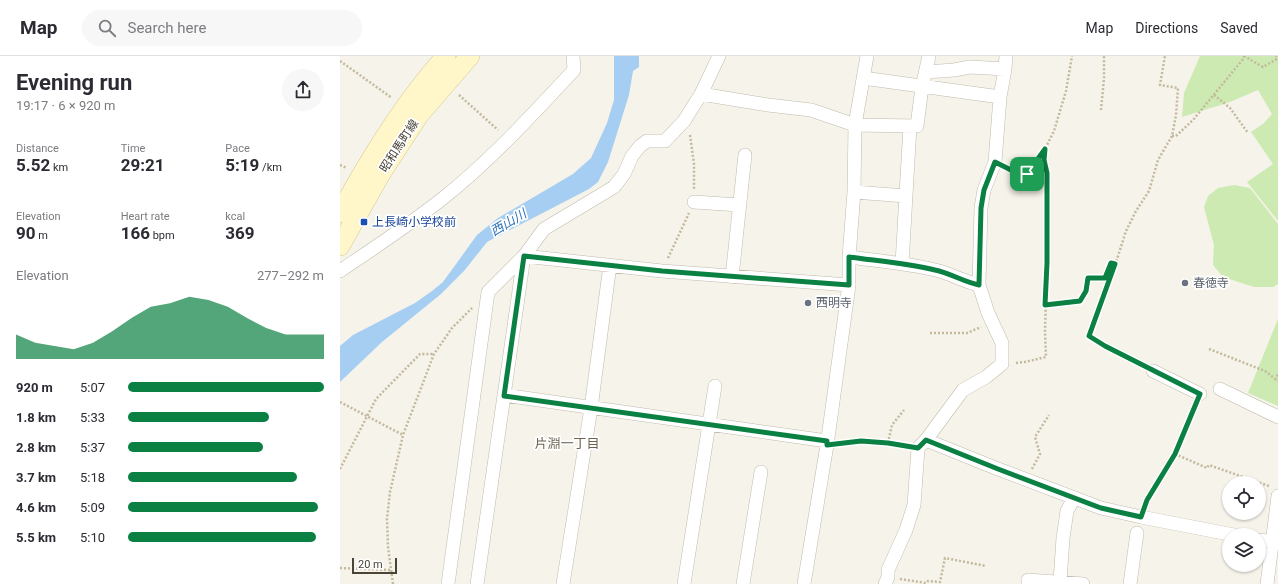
<!DOCTYPE html>
<meta charset="utf-8">
<style>
body{margin:0;font-family:Roboto,"Noto Sans JP",sans-serif;background:#f7f7f7;color:#2b2b33;height:100vh;display:flex;flex-direction:column;font-size:15px;white-space:nowrap}
*{box-sizing:border-box;margin:0}
p{font-size:13px;color:#7c7c81}
.icon{flex:none;width:22px;height:22px;fill:none;stroke:currentColor;stroke-width:2;stroke-linecap:round;stroke-linejoin:round}
.map{position:relative;flex:1;overflow:hidden}
.drawer{display:flex;flex-direction:column;background:#fff;width:340px}
.drawer>*{flex:none}
.tools{position:absolute;left:882px;top:420px;display:grid;gap:8px}
.tools a{display:grid;place-items:center;width:44px;height:44px;border-radius:50%;background:#fff;box-shadow:0 1px 3px #0004;font-size:20px}
.scale{position:absolute;left:12px;bottom:10px;width:45px;box-sizing:border-box;padding-left:4px;border:2px solid #4a4438;border-top:0;font-size:11px;line-height:14px;white-space:nowrap;color:#4a4438;-webkit-text-stroke:3px #fff;paint-order:stroke}
.pin{position:absolute;display:grid;place-items:center;width:34px;height:34px;color:#fff;margin:-17px;border-radius:8px;box-shadow:0 2px 6px #0006}
.round{display:grid;place-items:center;flex:none;width:42px;height:42px;border-radius:21px;background:#f7f7f7}
.overview{display:flex;align-items:center;justify-content:space-between;height:68px;padding:0 16px}
h1{font-size:22px;font-weight:700;line-height:30px}
.metrics{display:grid;grid-template-columns:repeat(3,1fr);gap:6px;height:68px;padding:4px 16px}
.metrics div{display:grid;align-content:center}
.metrics b{font-size:17px;font-weight:700}
.metrics small{font-size:11px;font-weight:400}
.metrics p{font-size:11px}
.chart{height:112px;padding:8px 16px}
.chart p{display:flex;justify-content:space-between}
.chart svg{width:100%;height:72px;margin-top:4px;fill:#0b8043;opacity:.7}
ul{padding:0 16px;list-style:none;font-size:13px}
li{display:grid;grid-template-columns:64px 48px 1fr;align-items:center;height:30px}
li i{height:10px;border-radius:5px;background:#0b8043}
header{display:flex;align-items:center;gap:24px;box-sizing:border-box;height:56px;padding:0 20px;background:#fff;border-bottom:1px solid #e1e1e2}
header strong{font-size:19px}
nav{display:flex;gap:22px;margin-inline-start:auto;font-size:14px}
.search{width:280px;height:36px;background:#f7f7f7;display:flex;align-items:center;gap:10px;box-sizing:border-box;padding:0 14px;border-radius:22px;color:#7c7c81;font-size:15px}
main{display:flex;flex:1;min-height:0}
.map>svg:first-child{display:block}
.green{fill:#cdeab2}
.water{fill:#a6cef3}
.lines{fill:none;stroke-linecap:round;stroke-linejoin:round}
.minor-casing{stroke:#c1bbac;stroke-width:14}
.secondary-casing{stroke:#d6ca99;stroke-width:20}
.path{stroke:#c4b89d;stroke-width:2.5;stroke-dasharray:2 2;stroke-linecap:butt}
.minor{stroke:#fff;stroke-width:13}
.secondary{stroke:#fff6ca;stroke-width:19}
.route-casing{stroke:#fff;stroke-width:8}
.route{stroke:#0b8043;stroke-width:5}
.transit-dot{fill:#1a4fb4;stroke:#fff;stroke-width:1.5}
.worship-dot{fill:#6b7280;stroke:#fff;stroke-width:1.5}
.labels{text-anchor:middle;stroke-width:3.5;stroke-linejoin:round;paint-order:stroke}
.street-label{font-size:12px;fill:#4a4438;stroke:#fff}
.transit-label{font-size:12px;fill:#164399;stroke:#fff;text-anchor:start}
.worship-label{font-size:12px;fill:#5b616d;stroke:#fff;text-anchor:start}
.water-label{font-size:13px;font-style:italic;fill:#2d75ba;stroke:#fff}
.neighbourhood-label{font-size:13px;fill:#6d634f;stroke:#fff}
</style>
<header>
<strong>Map</strong>
<div class="search"><svg class="icon" aria-label="search" viewBox="0 0 24 24"><circle cx="10" cy="10" r="6"/><path d="M15 15l6 6"/></svg>Search here</div>
<nav><a>Map</a><a>Directions</a><a>Saved</a></nav>
</header>
<main>
<section class="drawer">
<div class="overview"><div><h1>Evening run</h1><p>19:17 · 6 × 920 m</p></div><a class="round"><svg class="icon" aria-label="share" viewBox="0 0 24 24"><path d="M12 15V3M7 8l5-5 5 5M5 13v7h14v-7"/></svg></a></div>
<div class="metrics">
<div><p>Distance</p><b>5.52<small> km</small></b></div>
<div><p>Time</p><b>29:21</b></div>
<div><p>Pace</p><b>5:19<small> /km</small></b></div>
</div>
<div class="metrics">
<div><p>Elevation</p><b>90<small> m</small></b></div>
<div><p>Heart rate</p><b>166<small> bpm</small></b></div>
<div><p>kcal</p><b>369</b></div>
</div>
<div class="chart"><p><span>Elevation</span>277–292 m</p>
<svg viewBox="0 0 160 44" preserveAspectRatio="none"><path d="M0 44V29L10 34L20 36L30 38L40 34L50 27L60 19L70 12L80 10L90 6L100 8L110 12L120 19L130 25L140 29L150 29L160 29V44z"/></svg>
</div>
<ul>
<li><b>920 m</b>5:07<i style="width:100%"></i></li>
<li><b>1.8 km</b>5:33<i style="width:72%"></i></li>
<li><b>2.8 km</b>5:37<i style="width:69%"></i></li>
<li><b>3.7 km</b>5:18<i style="width:86%"></i></li>
<li><b>4.6 km</b>5:09<i style="width:97%"></i></li>
<li><b>5.5 km</b>5:10<i style="width:96%"></i></li>
</ul>
</section>
<div class="map">
<svg width="938" height="528" viewBox="0 0 938 528">
<rect width="100%" height="100%" fill="#f5f3ea"/>
<!-- green -->
<path class="green" d="M860,0H938V165L907,126L933,108L911,76L923,68L932,58L918,34L890,46L842,61L844,37Z
M894,129L910,132L938,168V228L933,231H914L883,221L873,209L874,189L864,151L868,140L878,132Z
M938,263V350L908,337Z"/>
<!-- water -->
<path class="water" d="M274,0H299V11L293,15L289,39L268,106L258,126L249,133L147,186L124,215L101,238L42,286L0,326V290L13,279L75,247L92,235L103,226L137,179L158,162L233,118L251,102L267,67L274,44Z"/>
<g class="lines">
<defs>
<path id="minor" d="M586,16L614,14L630,11L665,13
M523,22L660,41
M361,38L428,49L471,54L515,69L577,70L582,31L589,0
M514,136L566,140
M354,146L399,149
M184,200L322,215L509,229
M509,201C538,205 567,207 595,214C610,217 624,226 639,229
M562,208L570,70
M0,215C34,192 69,169 102,143C150,105 192,59 234,14L233,0
M392,221L405,99
M813,315L860,338
M880,333L938,361
M164,339L487,385
M586,384L658,413L761,452L801,461L894,479
M919,484L933,486
M720,525L723,482L727,455L734,442
M108,528L148,236L184,200L204,173L274,131L284,118L292,100L300,90L307,85H325L344,65L361,38L379,0
M137,528L184,200
M223,528L251,352L270,209
M344,528L375,330
M403,528L421,416
M464,528L487,389L509,229V201L514,136L515,69L527,0
M545,528L548,521V514L566,474L574,449L578,392L586,384L623,334L646,321L662,308V287L648,257L639,229L641,152L644,134L655,106L660,41L665,13L666,0
M688,528V524L743,528
M790,528L797,477
M927,528L938,440"/>
<path id="secondary" d="M0,157C30,102 64,46 106,0
M0,190L40,119L79,59L130,0"/>
</defs>
<!-- minor casing -->
<use href="#minor" class="minor-casing"/>
<!-- secondary casing -->
<use href="#secondary" class="secondary-casing"/>
<!-- path -->
<path class="path" d="M904,0L923,11L937,3L936,0
M0,5L52,42
M119,39L158,74
M874,39L890,52L908,77
M761,54L764,22V0
M350,79L354,108V133
M832,80H836L853,64L904,2V0
M0,109L7,112
M667,112L675,116L687,118L705,93
M328,202L349,157
M705,249L740,245L746,235L748,222H765L771,207L775,208
M590,277H627L641,271
M869,293L925,315L938,325
M676,307L685,306L706,301L705,276L707,207V117L704,104L705,93L714,75L726,35L732,0
M802,309L765,290L749,280L771,222L786,175L796,155L809,135L818,104L832,80L836,59L838,32L820,29L825,0
M935,324L938,318
M0,346L63,379
M501,387C524,384 543,386 565,390
M548,387L552,369L564,354
M835,398L867,412L869,409L929,430
M0,413L36,343L80,298H94
M692,413L700,398L695,381L709,359
M806,448L835,398L855,349
M0,512L51,514
M560,523L586,527L588,525L600,526L605,502L646,510
M53,528L48,491L47,463L50,436L63,379L94,298L112,272L132,252"/>
<!-- minor -->
<use href="#minor" class="minor"/>
<!-- secondary -->
<use href="#secondary" class="secondary"/>
</g>
<g class="lines">
<defs>
<path id="route" d="M705,93L704,104L707,117V207L705,249L740,245L746,235L748,222H765L771,207L775,208L749,280L765,290L860,338L835,398L807,444L801,461L761,452L658,413L586,384L578,392L548,387L521,385L487,389V385L164,340L184,200L322,215L509,229V201C538,205 567,207 595,214C610,217 624,226 639,229L641,152L644,134L655,106L675,116L687,118Z"/>
</defs>
<!-- route casing -->
<use href="#route" class="route-casing"/>
<!-- route -->
<use href="#route" class="route"/>
</g>
<!-- markers -->
<rect class="transit-dot" x="20" y="162" width="8" height="8" rx="2"/>
<g class="worship-dot">
<circle cx="845" cy="227" r="4"/>
<circle cx="468" cy="247" r="4"/>
</g>
<g class="labels">
<!-- street labels -->
<g class="street-label">
<text transform="translate(59 90) rotate(-57)" y="4">昭和馬町線</text>
</g>
<!-- transit labels -->
<g class="transit-label">
<text x="32" y="170">上長崎小学校前</text>
</g>
<!-- worship labels -->
<g class="worship-label">
<text x="853" y="231">春徳寺</text>
<text x="476" y="251">西明寺</text>
</g>
<!-- water labels -->
<g class="water-label">
<text transform="translate(168 166) rotate(-31)" y="5">西山川</text>
</g>
<!-- neighbourhood labels -->
<g class="neighbourhood-label">
<text x="227" y="392">片淵一丁目</text>
</g>
</g>
</svg>
<div class="tools">
<a><svg class="icon" aria-label="locate" viewBox="0 0 24 24"><circle cx="12" cy="12" r="6"/><path d="M12 2v4M12 18v4M2 12h4M18 12h4"/></svg></a>
<a><svg class="icon" aria-label="layers" viewBox="0 0 24 24"><path d="M12 4l9 5-9 5-9-5zM3 14l9 5 9-5"/></svg></a>
</div>
<div class="scale">20 m</div>
<div class="pin" style="left:687px;top:118px;background:#1e9e55"><svg class="icon" aria-label="arrive" viewBox="0 0 24 24"><path d="M6 21V4h12l-3 4 3 4H6"/></svg></div>
</div>
</main>
